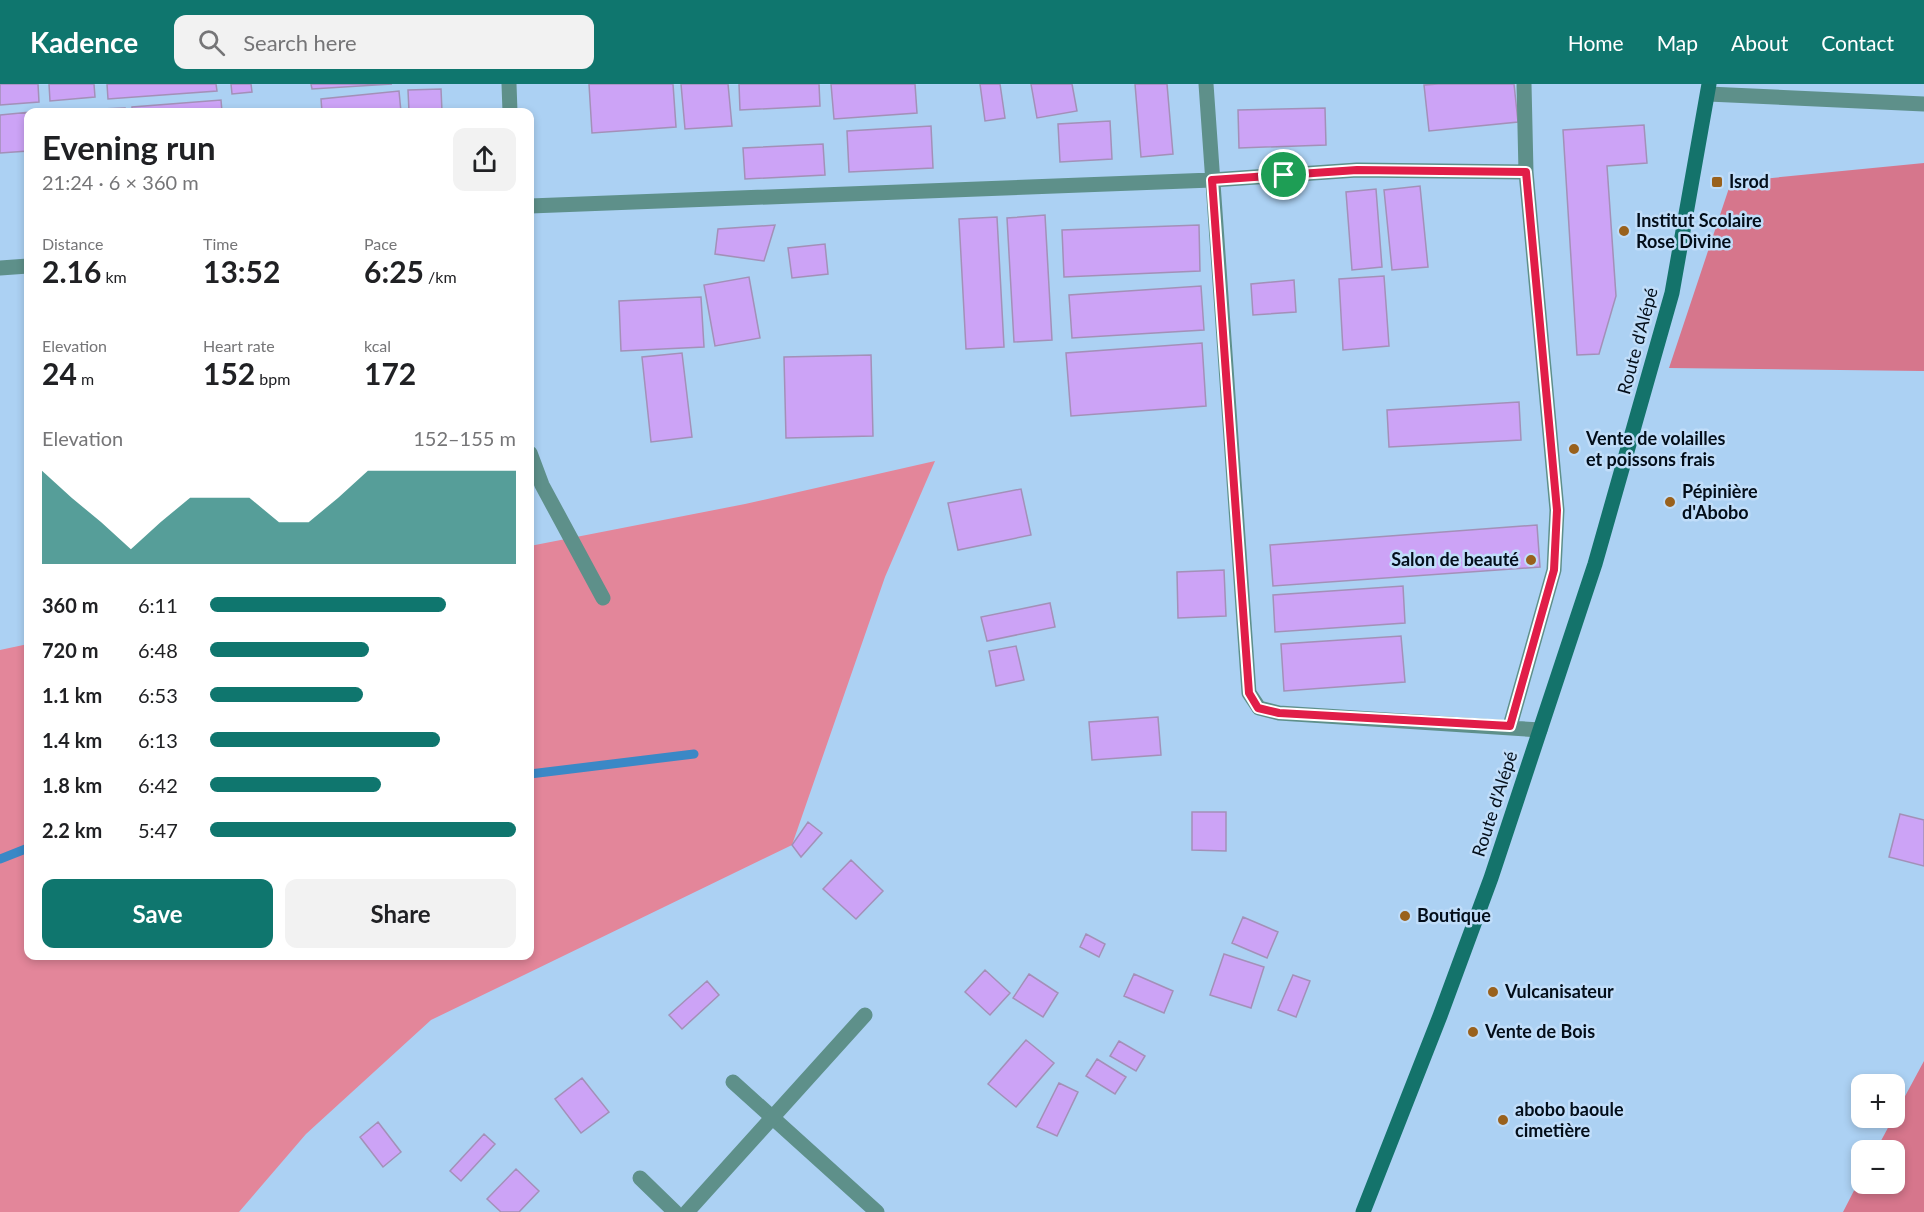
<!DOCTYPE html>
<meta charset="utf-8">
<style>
body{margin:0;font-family:Lato,sans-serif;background:#f2f2f2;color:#202124;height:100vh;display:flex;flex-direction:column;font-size:22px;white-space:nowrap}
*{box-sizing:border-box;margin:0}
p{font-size:20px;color:#757577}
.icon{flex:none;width:33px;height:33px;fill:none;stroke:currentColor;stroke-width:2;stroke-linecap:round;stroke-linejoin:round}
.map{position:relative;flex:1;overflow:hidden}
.details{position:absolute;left:24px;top:24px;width:510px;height:852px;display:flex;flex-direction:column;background:#fff;border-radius:12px;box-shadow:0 3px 9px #0003}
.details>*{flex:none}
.fabs{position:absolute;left:1851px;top:990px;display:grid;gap:12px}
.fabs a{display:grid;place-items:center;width:54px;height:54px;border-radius:12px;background:#fff;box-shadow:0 3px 9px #0003;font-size:30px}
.pin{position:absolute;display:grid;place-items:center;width:51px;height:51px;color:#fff;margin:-26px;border:3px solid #fff;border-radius:50%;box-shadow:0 2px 6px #0007}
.round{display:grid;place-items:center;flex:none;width:63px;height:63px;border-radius:12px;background:#f2f2f2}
.summary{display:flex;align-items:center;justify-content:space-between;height:102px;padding:0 18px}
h1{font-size:33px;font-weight:700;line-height:45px}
.metrics{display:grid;grid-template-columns:repeat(3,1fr);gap:9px;height:102px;padding:6px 18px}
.metrics div{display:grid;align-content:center}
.metrics b{font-size:30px;font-weight:700}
.metrics small{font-size:16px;font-weight:400}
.metrics p{font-size:16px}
.chart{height:168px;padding:12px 18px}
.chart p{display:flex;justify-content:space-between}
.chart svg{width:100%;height:108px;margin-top:6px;fill:#0f766e;opacity:.7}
.action{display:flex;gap:12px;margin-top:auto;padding:12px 18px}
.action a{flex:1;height:69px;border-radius:12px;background:#0f766e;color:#fff;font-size:24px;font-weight:700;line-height:69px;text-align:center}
.action a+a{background:#f2f2f2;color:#202124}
ul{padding:0 18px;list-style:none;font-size:20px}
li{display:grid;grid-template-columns:96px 72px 1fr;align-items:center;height:45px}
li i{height:15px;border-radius:8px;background:#0f766e}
header{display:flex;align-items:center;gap:36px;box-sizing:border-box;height:84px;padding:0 30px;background:#0f766e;color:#fff}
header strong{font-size:28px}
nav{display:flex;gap:33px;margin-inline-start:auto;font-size:21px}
.search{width:420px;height:54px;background:#f2f2f2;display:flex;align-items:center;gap:15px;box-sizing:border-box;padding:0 21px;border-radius:12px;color:#757577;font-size:22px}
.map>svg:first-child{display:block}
.green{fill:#e3869a}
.forest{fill:#d6768c}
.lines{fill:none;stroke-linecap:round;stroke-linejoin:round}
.stream{stroke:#3b88c6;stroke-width:9}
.building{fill:#cca3f6;stroke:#a390b8;stroke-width:1.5}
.pedestrian{stroke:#5e908a;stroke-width:15}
.minor{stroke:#5e908a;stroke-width:15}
.secondary{stroke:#14736b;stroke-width:15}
.route-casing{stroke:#fff;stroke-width:12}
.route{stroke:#e11d48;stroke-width:8}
.poi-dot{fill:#99611c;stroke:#c0ddf9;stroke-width:2}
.labels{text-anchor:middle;stroke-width:5;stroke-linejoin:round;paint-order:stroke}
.poi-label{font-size:18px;font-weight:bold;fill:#030e1a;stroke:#c0ddf9;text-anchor:start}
.street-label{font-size:18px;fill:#030e1a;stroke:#c0ddf9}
</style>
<header>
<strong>Kadence</strong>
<div class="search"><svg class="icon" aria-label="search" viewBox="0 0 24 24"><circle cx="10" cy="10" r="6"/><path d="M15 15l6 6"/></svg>Search here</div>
<nav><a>Home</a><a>Map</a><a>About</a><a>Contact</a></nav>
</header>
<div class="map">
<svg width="1924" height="1128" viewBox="0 0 1924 1128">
<rect width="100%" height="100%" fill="#acd1f3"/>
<!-- green -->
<path class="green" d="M935,377L885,493L792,761L431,936L306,1050L239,1128H0V566L28,560V872H530V462L745,420Z"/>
<!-- forest -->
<path class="forest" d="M1924,79V287L1669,284L1731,98Z
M1924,977V1128H1843L1861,1093L1862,1100H1894V1066H1876Z"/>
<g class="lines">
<!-- stream -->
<path class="stream" d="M530,690L694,670
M0,775L28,764"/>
</g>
<!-- building -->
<path class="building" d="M0,0H38L39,18L0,21Z
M49,0H94L95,13L50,17Z
M107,0H216L217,7L108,15Z
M231,0H251L252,8L232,10Z
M311,0H392L312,5Z
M589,0H673L676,43L592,49Z
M681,0H728L732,42L685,45Z
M739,0H819L820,22L740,26Z
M831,0H915L917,29L834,35Z
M980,0H1000L1005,34L985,37Z
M1031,0H1072L1077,27L1037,34Z
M1135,0H1167L1173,70L1141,73Z
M1438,0H1514L1518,38L1429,47L1424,1Z
M441,5L442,28H409L408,6Z
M399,7L401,28H322L321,15Z
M221,16L222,28H132V23Z
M125,24V28H52V27Z
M1325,24L1326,61L1239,64L1238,26Z
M41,27L28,28V67L0,69V31Z
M1110,37L1112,75L1060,78L1058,40Z
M1644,41L1647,79L1607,82L1616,212L1599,270L1577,271L1563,46Z
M931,42L933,84L849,88L847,47Z
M823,60L825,91L745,95L743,64Z
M1420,102L1428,183L1392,186L1384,106Z
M1376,105L1382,183L1352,186L1346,108Z
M1045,131L1052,256L1014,258L1007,134Z
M997,133L1004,263L966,265L959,135Z
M775,141L764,177L715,170L718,145Z
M1199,141L1200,187L1064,193L1062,146Z
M825,160L828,190L792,194L788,164Z
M1384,192L1389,262L1343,266L1339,195Z
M749,193L760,254L715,262L704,201Z
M1294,196L1296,228L1253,231L1251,200Z
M1201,202L1204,246L1072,254L1069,211Z
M701,213L704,263L621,267L619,217Z
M1202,259L1206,322L1071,332L1066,269Z
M682,269L692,353L651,358L642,273Z
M871,271L873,352L786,354L784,273Z
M1519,318L1521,356L1389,363L1387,326Z
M1021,405L1031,451L958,466L948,419Z
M1537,441L1540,483L1273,502L1270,461Z
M1224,486L1226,532L1178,534L1177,488Z
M1403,502L1405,539L1275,548L1273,511Z
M1050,519L1055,543L987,557L981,533Z
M1401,552L1405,598L1284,607L1281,560Z
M1016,562L1024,596L996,602L989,567Z
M1158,633L1161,671L1092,676L1089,638Z
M1192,728H1226V767L1192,766Z
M1900,730L1924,736V782L1889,773Z
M808,738L822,749L801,773L792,761Z
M851,776L883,807L856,835L823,805Z
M1243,833L1278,848L1267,874L1232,859Z
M1086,850L1105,860L1099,873L1080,863Z
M1224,870L1264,883L1251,924L1210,911Z
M985,886L1010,909L990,931L965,908Z
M1029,890L1058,909L1043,933L1013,914Z
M1134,890L1173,907L1164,929L1124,912Z
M1293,891L1310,897L1296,933L1278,926Z
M707,897L719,911L682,945L669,931Z
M1026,956L1054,979L1016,1023L988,1000Z
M1119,957L1145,972L1136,987L1110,972Z
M1097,975L1126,993L1115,1010L1086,992Z
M582,994L609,1028L581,1049L555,1015Z
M1059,999L1078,1008L1057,1052L1037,1043Z
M378,1038L401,1068L383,1083L360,1053Z
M484,1050L495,1060L461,1097L450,1087Z
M516,1085L539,1107L519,1128H501L487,1115Z"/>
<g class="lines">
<!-- pedestrian -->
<path class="pedestrian" d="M733,998L877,1128"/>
<!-- minor -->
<path class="minor" d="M509,0L510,28
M1206,0L1249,609L1259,624L1279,629L1540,646
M1708,10L1924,20
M530,122L1212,96L1357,86L1526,88
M0,184L28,182
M530,369L542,401L603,514
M1510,642L1554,486L1557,426L1526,88L1524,0
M640,1094L675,1128
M687,1128L865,931"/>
<!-- secondary -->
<path class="secondary" d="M1363,1128L1440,932L1491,794L1595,480L1672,209L1709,0"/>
</g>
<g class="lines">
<defs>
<path id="route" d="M1357,86L1526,88L1557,426L1554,486L1510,642L1279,629L1258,624L1249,609L1212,96Z"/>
</defs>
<!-- route casing -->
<use href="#route" class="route-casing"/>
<!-- route -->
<use href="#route" class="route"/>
</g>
<!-- markers -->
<g class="poi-dot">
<rect x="1711" y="92" width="12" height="12" rx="3"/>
<circle cx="1624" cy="147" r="6"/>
<circle cx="1574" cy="365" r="6"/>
<circle cx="1670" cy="418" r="6"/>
<circle cx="1531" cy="476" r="6"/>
<circle cx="1405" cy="832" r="6"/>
<circle cx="1493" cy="908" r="6"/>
<circle cx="1473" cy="948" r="6"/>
<circle cx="1503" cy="1036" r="6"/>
</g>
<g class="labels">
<!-- poi labels -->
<g class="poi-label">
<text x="1729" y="104">Isrod</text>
<text x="1636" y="143">Institut Scolaire<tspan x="1636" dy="21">Rose Divine</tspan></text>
<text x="1586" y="361">Vente de volailles<tspan x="1586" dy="21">et poissons frais</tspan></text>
<text x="1682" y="414">Pépinière<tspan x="1682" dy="21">d'Abobo</tspan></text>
<text x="1519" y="482" text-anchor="end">Salon de beauté</text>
<text x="1417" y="838">Boutique</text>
<text x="1505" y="914">Vulcanisateur</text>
<text x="1485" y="954">Vente de Bois</text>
<text x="1515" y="1032">abobo baoule<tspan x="1515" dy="21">cimetière</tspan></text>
</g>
<!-- street labels -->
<g class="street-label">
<text transform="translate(1638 257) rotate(-75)" y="6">Route d'Alépé</text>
<text transform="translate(1495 720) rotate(-72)" y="6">Route d'Alépé</text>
</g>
</g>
</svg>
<div class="fabs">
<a>+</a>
<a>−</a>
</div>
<div class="pin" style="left:1284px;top:91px;background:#1e9e55"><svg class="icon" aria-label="arrive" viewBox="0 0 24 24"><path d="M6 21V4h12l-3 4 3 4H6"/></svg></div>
<section class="details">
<div class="summary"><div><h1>Evening run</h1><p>21:24 · 6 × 360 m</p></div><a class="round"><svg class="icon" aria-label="share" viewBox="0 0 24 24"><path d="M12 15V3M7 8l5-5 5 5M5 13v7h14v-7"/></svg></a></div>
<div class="metrics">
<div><p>Distance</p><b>2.16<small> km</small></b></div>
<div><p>Time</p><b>13:52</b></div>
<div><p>Pace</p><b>6:25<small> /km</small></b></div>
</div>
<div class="metrics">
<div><p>Elevation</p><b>24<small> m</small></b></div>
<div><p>Heart rate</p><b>152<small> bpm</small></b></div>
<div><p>kcal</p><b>172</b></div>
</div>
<div class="chart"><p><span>Elevation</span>152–155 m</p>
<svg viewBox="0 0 160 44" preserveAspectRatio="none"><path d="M0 44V6L10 17L20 27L30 38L40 27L50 17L60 17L70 17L80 27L90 27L100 17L110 6L120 6L130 6L140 6L150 6L160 6V44z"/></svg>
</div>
<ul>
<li><b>360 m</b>6:11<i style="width:77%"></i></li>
<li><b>720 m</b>6:48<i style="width:52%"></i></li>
<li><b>1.1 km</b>6:53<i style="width:50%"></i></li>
<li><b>1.4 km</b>6:13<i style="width:75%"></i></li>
<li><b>1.8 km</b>6:42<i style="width:56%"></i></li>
<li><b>2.2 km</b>5:47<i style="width:100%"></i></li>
</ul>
<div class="action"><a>Save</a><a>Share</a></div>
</section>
</div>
